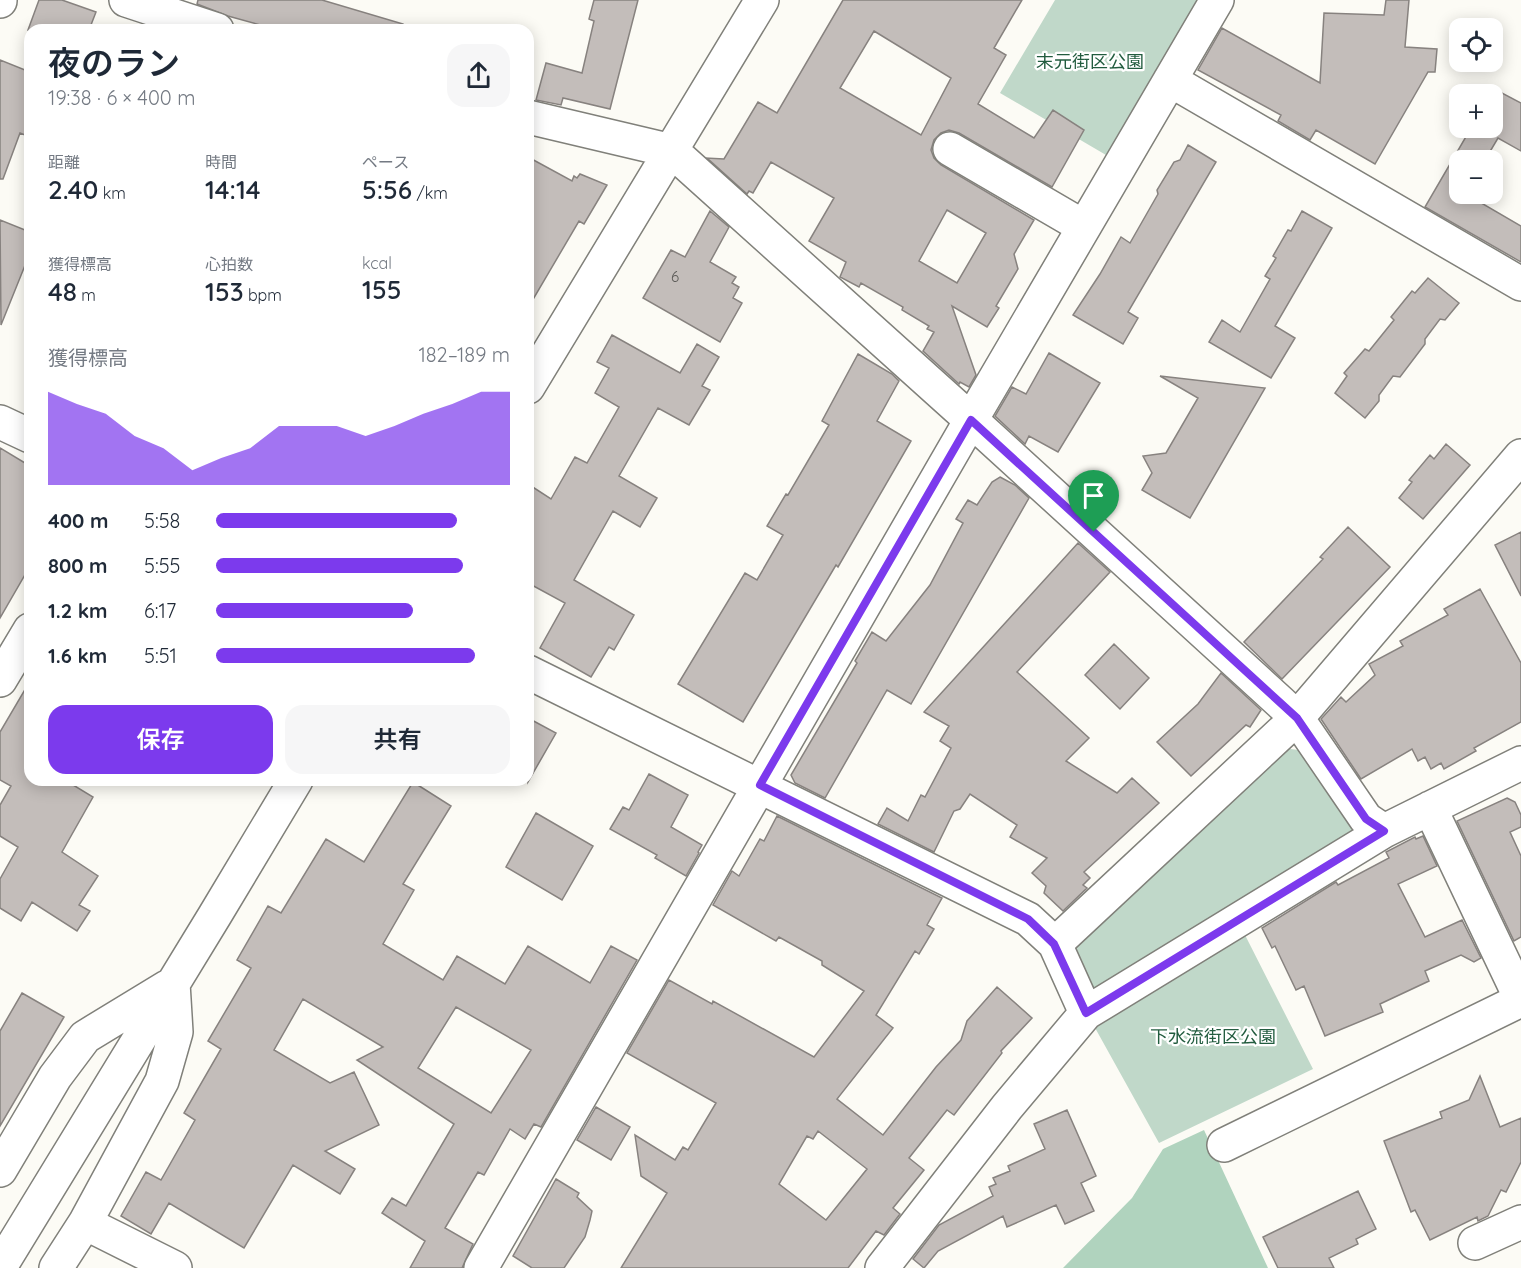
<!DOCTYPE html>
<html lang="ja">
<meta charset="utf-8">
<style>
body{margin:0;font-family:Quicksand,"Noto Sans JP",sans-serif;background:#f6f6f7;color:#1f2937;height:100vh;display:flex;flex-direction:column;font-size:22px;white-space:nowrap}
*{box-sizing:border-box;margin:0}
p{font-size:20px;color:#747a83}
.icon{flex:none;width:33px;height:33px;fill:none;stroke:currentColor;stroke-width:2;stroke-linecap:round;stroke-linejoin:round}
.map{position:relative;flex:1;overflow:hidden}
.drawer{position:absolute;left:24px;top:24px;width:510px;height:762px;display:flex;flex-direction:column;background:#fff;border-radius:18px;box-shadow:0 3px 15px #0003}
.drawer>*{flex:none}
.fabs{position:absolute;left:1449px;top:18px;display:grid;gap:12px}
.fabs a{display:grid;place-items:center;width:54px;height:54px;border-radius:12px;background:#fff;box-shadow:0 3px 15px #0003;font-size:30px}
.pin{position:absolute;display:grid;place-items:center;width:51px;height:51px;color:#fff;margin:-62px -26px;border-radius:50% 50% 50% 0;rotate:-45deg;box-shadow:0 0 6px #0007}
.pin .icon{rotate:45deg}
.round{display:grid;place-items:center;flex:none;width:63px;height:63px;border-radius:18px;background:#f6f6f7}
.summary{display:flex;align-items:center;justify-content:space-between;height:102px;padding:0 24px}
h1{font-size:33px;font-weight:600;line-height:45px}
.figures{display:grid;grid-template-columns:repeat(3,1fr);gap:9px;height:102px;padding:6px 24px}
.figures div{display:grid;align-content:center}
.figures b{font-size:26px;font-weight:600}
.figures small{font-size:16px;font-weight:400}
.figures p{font-size:16px}
.chart{height:168px;padding:12px 24px}
.chart p{display:flex;justify-content:space-between}
.chart svg{width:100%;height:108px;margin-top:6px;fill:#7c3aed;opacity:.7}
.primary-button{display:flex;gap:12px;margin-top:auto;padding:12px 24px}
.primary-button a{flex:1;height:69px;border-radius:18px;background:#7c3aed;color:#fff;font-size:24px;font-weight:600;line-height:69px;text-align:center}
.primary-button a+a{background:#f6f6f7;color:#1f2937}
ul{padding:0 24px;list-style:none;font-size:20px}
li{display:grid;grid-template-columns:96px 72px 1fr;align-items:center;height:45px}
li i{height:15px;border-radius:8px;background:#7c3aed}
.map>svg:first-child{display:block}
.green{fill:#c0d8c9}
.forest{fill:#b0d3be}
.building{fill:#c3bdba;stroke:#87827f;stroke-width:1.5;fill-rule:evenodd}
.lines{fill:none;stroke-linecap:round;stroke-linejoin:round}
.minor-casing{stroke:#80807a;stroke-width:36}
.minor{stroke:#fff;stroke-width:33}
.route-casing{stroke:#fff;stroke-width:12}
.route{stroke:#7c3aed;stroke-width:8}
.labels{text-anchor:middle;stroke-width:4.5;stroke-linejoin:round;paint-order:stroke}
.number-label{font-size:15px;fill:#5c5b58}
.park-label{font-size:18px;fill:#225c3f;stroke:#fff}
</style>
<div class="map">
<svg width="1521" height="1268" viewBox="0 0 1521 1268">
<rect width="100%" height="100%" fill="#fcfbf5"/>
<!-- green -->
<path class="green" d="M1055,0H1198L1106,155L1000,93Z
M1282,748L1299,750L1359,828L1099,989L1090,987L1068,948Z
M1244,933L1313,1069L1159,1143L1094,1026Z"/>
<!-- forest -->
<path class="forest" d="M1204,1130L1268,1268H1063L1132,1198L1163,1149Z"/>
<!-- building -->
<path class="building" d="M39,0H62L96,12L89,30H28Z
M198,0H322L403,24L402,30H278L228,16L197,4Z
M594,0H638L610,109L563,98L561,105L536,100L546,63L582,73L594,21L589,19Z
M843,0H1022L994,48L1006,55L978,104L1034,138L1053,110L1084,130L1052,187L959,133L949,130L941,133L934,140L931,150L934,158L941,165L1034,220L1014,254L1018,269L996,306L999,308L987,327L952,306L976,375L969,387L960,382L959,384L923,351L934,332L927,329L929,326L902,310L903,307L861,283L859,287L840,277L846,262L809,241L834,198L771,162L753,193L749,191L747,194L707,158L724,159L758,102L777,113ZM874,31L951,78L921,135L840,88ZM947,210L986,233L957,283L919,261Z
M1386,0H1409L1405,47L1437,49L1435,72H1428L1375,164L1316,130L1310,140L1278,121L1281,115L1198,70L1222,28L1320,83L1324,13L1384,15Z
M0,60L30,72V137L20,133L3,179H0Z
M1491,92L1500,98L1502,93L1521,103V151L1498,138L1485,160H1460V194H1466L1521,226V262L1425,207L1471,128H1492V94H1490Z
M1188,145L1216,162L1128,312L1138,318L1123,344L1073,315L1100,274L1121,237L1130,243L1158,194L1157,190L1174,162L1180,160Z
M528,157L572,181L574,176L577,178L580,174L607,185L584,224L579,221L528,308Z
M710,211L729,227L710,262L736,277L732,283L739,287L733,298L742,303L720,342L643,298L671,250L685,257Z
M1302,211L1332,228L1275,326L1295,338L1271,378L1209,342L1222,320L1240,332L1270,279L1265,276L1276,258L1273,256L1288,230L1291,231Z
M0,220L30,232V253L1,325Z
M1428,278L1459,303L1445,320L1440,319L1425,339V344L1400,377L1393,376L1379,395V401L1365,418L1335,393L1347,376L1344,373L1365,349L1369,351L1394,320L1391,317L1412,291L1415,293Z
M612,335L680,373L697,344L719,357L702,386L710,390L689,425L658,408L619,476L657,498L640,527L613,511L574,580L634,615L614,650L609,647L591,677L540,648L565,603L528,583V484L551,499L575,457L587,463L619,407L595,393L609,368L597,362Z
M1049,353L1100,383L1058,452L1029,436L1025,444L995,416L1012,387L1026,394Z
M858,354L892,374L899,381L877,421L911,441L838,567L836,565L743,722L678,684L745,573L757,580L783,535L767,526L786,494L788,495L829,425L822,421Z
M1160,376L1265,388L1190,518L1142,490L1152,473L1143,456L1166,453L1198,398Z
M1446,444L1470,465L1423,519L1399,498L1412,482L1409,480L1430,455L1434,459Z
M0,448L30,466V566L0,618Z
M1000,477L1015,485L1029,498L911,704L887,690L825,798L795,783L791,775L857,663L855,661L872,632L886,641L930,585L963,523L956,519L968,500L977,505L992,482Z
M1348,527L1390,567L1282,679L1244,642L1323,559L1320,557Z
M1521,532V596L1495,545Z
M1078,543L1110,572L1017,672L1089,738L1066,761L1117,793L1132,778L1159,803L1084,872L1090,878L1083,885L1087,888L1063,911L1044,893L1046,886L1032,873L1047,858L1010,837L1017,825L970,794L960,809L954,811L934,852L878,824L887,808L908,821L921,795L925,797L951,748L940,741L949,726L924,712Z
M1480,589L1521,663V722L1474,748L1476,751L1444,769L1441,763L1431,769L1425,757L1418,761L1412,749L1361,779L1321,719L1341,697L1346,702L1375,675L1369,664L1403,646L1400,641L1448,615L1444,609Z
M1114,644L1149,678L1120,709L1085,675Z
M1221,673L1261,710L1250,727L1246,725L1191,776L1157,742L1198,704Z
M30,681V780H65L93,797L62,852L98,876L79,905L90,911L77,931L32,902L21,921L0,908V879L18,847L0,836V805L11,786L0,780V732Z
M528,718L556,733L528,782Z
M649,774L688,795L671,827L702,845L698,852L699,853L686,876L655,858L657,855L610,829L623,807L629,810Z
M413,782L451,806L403,884L414,890L383,944L443,980L457,956L505,984L528,946L590,983L611,946L637,960L541,1127L534,1124L525,1139L510,1129L484,1175L478,1172L445,1228L473,1244L462,1268H410L425,1241L382,1213L392,1198L406,1206L454,1124L357,1060L383,1047L303,999L274,1050L330,1083L354,1072L379,1125L325,1151L355,1169L340,1194L293,1165L244,1248L169,1203L151,1234L121,1216L146,1172L161,1180L195,1120L184,1113L221,1049L208,1041L251,968L237,960L268,906L281,913L326,839L364,862ZM456,1007L531,1050L491,1113L418,1068Z
M1507,798L1515,802L1521,815V827L1510,832L1521,856V937L1514,941L1457,821Z
M536,813L593,846L562,900L506,867Z
M777,816L942,898L927,925L934,929L919,954L915,951L876,1015L893,1028L837,1099L883,1135L936,1067L961,1040L967,1021L997,987L1032,1018L1001,1051L1002,1053L954,1115L947,1110L909,1158L924,1170L893,1208L900,1214L884,1235L876,1231L848,1268H621L667,1193L641,1176L635,1135L675,1160L683,1147L688,1150L716,1103L627,1053L669,980L712,1004L713,1001L814,1057L864,991L822,965V961L779,937L776,941L713,905L732,871L739,876L760,839L764,841ZM818,1131L867,1169L826,1220L779,1184L807,1136L813,1139Z
M1423,836L1437,866L1398,884L1425,937L1462,920L1481,958L1474,962L1461,955L1425,971L1429,981L1380,1004L1383,1012L1325,1036L1304,986L1296,990L1275,946L1272,948L1262,928L1336,882L1338,885L1389,858L1386,852L1415,837L1416,839Z
M22,993L64,1017L0,1126V1031Z
M1480,1076L1500,1127L1521,1118V1162L1506,1192L1501,1190L1488,1216L1478,1221L1477,1217L1430,1240L1415,1210L1411,1212L1384,1141L1442,1118L1440,1112L1469,1100Z
M596,1107L630,1127L611,1160L577,1140Z
M1067,1110L1096,1176L1081,1183L1094,1211L1065,1224L1056,1205L1007,1227L1003,1216L938,1251L924,1268L913,1259L939,1225L993,1196L989,1187L996,1184L993,1178L1010,1171L1008,1166L1045,1149L1034,1124Z
M556,1179L579,1193L577,1197L592,1211L590,1220L585,1237L564,1268H532L513,1256Z
M1358,1191L1376,1229L1356,1239L1358,1244L1329,1258L1334,1268H1278L1263,1237Z"/>
<g class="lines">
<defs>
<path id="minor" d="M126,0L217,30
M0,1V0
M1170,80L1521,284
M528,117L672,151L971,420L1280,702L1297,718L1366,819L1384,831
M950,149L1084,227
M528,387L762,0
M0,422L30,436
M528,672L1028,919L1055,944L1086,1013
M0,680L30,630
M1430,808L1521,999
M1055,944L1297,718L1521,456
M1224,1145L1521,1000
M0,1170L55,1077L85,1037L167,987
M85,1223L175,1268
M1475,1243L1521,1222
M0,1267L215,915L296,780
M56,1268L85,1223L162,1081L176,1032L173,983
M481,1268L971,420L1217,0
M882,1268L1007,1107L1086,1013L1384,831L1521,763"/>
</defs>
<!-- minor casing -->
<use href="#minor" class="minor-casing"/>
<!-- minor -->
<use href="#minor" class="minor"/>
</g>
<g class="lines">
<defs>
<path id="route" d="M971,420L1297,718L1366,819L1384,831L1086,1013L1054,944L1028,919L760,785Z"/>
</defs>
<!-- route casing -->
<use href="#route" class="route-casing"/>
<!-- route -->
<use href="#route" class="route"/>
</g>
<g class="labels">
<!-- number labels -->
<g class="number-label">
<text x="675" y="282">6</text>
</g>
<!-- park labels -->
<g class="park-label">
<text x="1090" y="68">末元街区公園</text>
<text x="1213" y="1043">下水流街区公園</text>
</g>
</g>
</svg>
<div class="fabs">
<a><svg class="icon" aria-label="locate" viewBox="0 0 24 24"><circle cx="12" cy="12" r="6"/><path d="M12 2v4M12 18v4M2 12h4M18 12h4"/></svg></a>
<a>+</a>
<a>−</a>
</div>
<div class="pin" style="left:1094px;top:532px;background:#1e9e55"><svg class="icon" aria-label="arrive" viewBox="0 0 24 24"><path d="M6 21V4h12l-3 4 3 4H6"/></svg></div>
<section class="drawer">
<div class="summary"><div><h1>夜のラン</h1><p>19:38 · 6 × 400 m</p></div><a class="round"><svg class="icon" aria-label="share" viewBox="0 0 24 24"><path d="M12 15V3M7 8l5-5 5 5M5 13v7h14v-7"/></svg></a></div>
<div class="figures">
<div><p>距離</p><b>2.40<small> km</small></b></div>
<div><p>時間</p><b>14:14</b></div>
<div><p>ペース</p><b>5:56<small> /km</small></b></div>
</div>
<div class="figures">
<div><p>獲得標高</p><b>48<small> m</small></b></div>
<div><p>心拍数</p><b>153<small> bpm</small></b></div>
<div><p>kcal</p><b>155</b></div>
</div>
<div class="chart"><p><span>獲得標高</span>182–189 m</p>
<svg viewBox="0 0 160 44" preserveAspectRatio="none"><path d="M0 44V6L10 11L20 15L30 24L40 29L50 38L60 33L70 29L80 20L90 20L100 20L110 24L120 20L130 15L140 11L150 6L160 6V44z"/></svg>
</div>
<ul>
<li><b>400 m</b>5:58<i style="width:82%"></i></li>
<li><b>800 m</b>5:55<i style="width:84%"></i></li>
<li><b>1.2 km</b>6:17<i style="width:67%"></i></li>
<li><b>1.6 km</b>5:51<i style="width:88%"></i></li>
</ul>
<div class="primary-button"><a>保存</a><a>共有</a></div>
</section>
</div>
